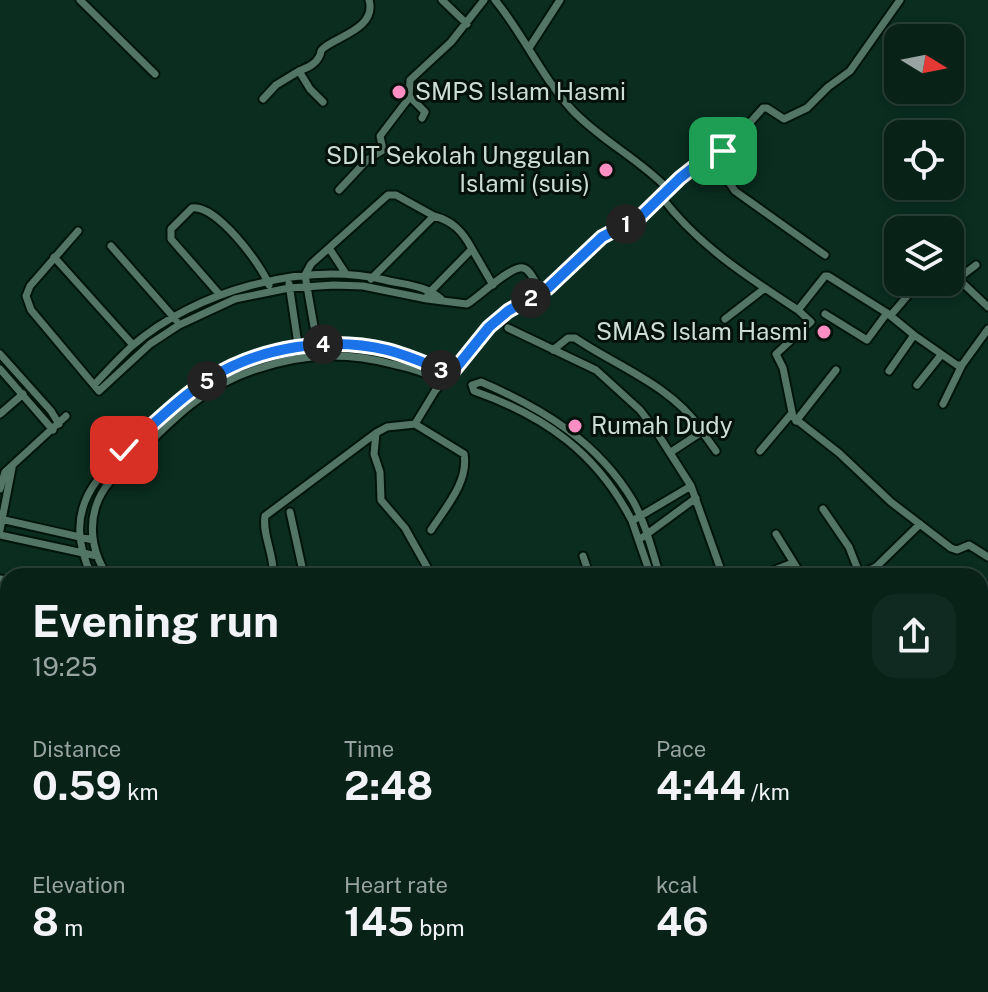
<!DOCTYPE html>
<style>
body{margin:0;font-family:"Public Sans",sans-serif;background:#112a21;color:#f1f3f6;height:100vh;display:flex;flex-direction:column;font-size:30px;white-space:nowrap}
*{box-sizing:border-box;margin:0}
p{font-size:26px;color:#98a4a2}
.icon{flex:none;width:44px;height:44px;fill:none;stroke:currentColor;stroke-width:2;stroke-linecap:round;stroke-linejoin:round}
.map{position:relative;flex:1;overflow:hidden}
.sheet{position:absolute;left:0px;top:568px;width:988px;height:424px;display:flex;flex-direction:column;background:#082218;border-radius:24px 24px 0 0;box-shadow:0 4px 12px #0003,0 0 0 2px #293f37}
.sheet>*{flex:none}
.needle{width:52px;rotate:100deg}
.controls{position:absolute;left:884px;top:24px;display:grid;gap:16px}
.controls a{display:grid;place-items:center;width:80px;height:80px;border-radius:16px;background:#082218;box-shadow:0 4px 12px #0003,0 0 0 2px #293f37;font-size:40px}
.pin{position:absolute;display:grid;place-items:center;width:68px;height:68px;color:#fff;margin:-34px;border-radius:16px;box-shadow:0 4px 12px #0006}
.km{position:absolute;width:40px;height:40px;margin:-20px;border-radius:50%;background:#222;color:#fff;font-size:22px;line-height:40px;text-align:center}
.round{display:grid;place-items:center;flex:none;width:84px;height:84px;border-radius:24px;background:#112a21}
.head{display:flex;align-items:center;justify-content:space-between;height:136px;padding:0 32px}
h1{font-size:44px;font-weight:700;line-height:60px}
.metrics{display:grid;grid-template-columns:repeat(3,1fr);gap:12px;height:136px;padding:8px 32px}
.metrics div{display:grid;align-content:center}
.metrics b{font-size:40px;font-weight:700}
.metrics small{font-size:22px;font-weight:400}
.metrics p{font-size:22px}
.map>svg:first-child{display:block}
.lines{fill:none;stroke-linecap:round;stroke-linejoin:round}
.street-casing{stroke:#00140b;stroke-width:11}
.street{stroke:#537566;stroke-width:7}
.route-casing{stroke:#fff;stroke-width:16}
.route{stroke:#1a73e8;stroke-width:10}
.poi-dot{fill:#fb8fc4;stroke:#05120c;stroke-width:3}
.labels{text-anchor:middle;stroke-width:6;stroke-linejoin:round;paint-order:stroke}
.poi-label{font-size:24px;fill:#cbddd5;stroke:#05120c;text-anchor:start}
</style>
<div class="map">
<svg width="988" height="992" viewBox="0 0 988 992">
<rect width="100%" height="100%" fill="#0a2d20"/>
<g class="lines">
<defs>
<path id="street" d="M80,0L155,74
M442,0L467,24
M495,0C524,35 542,78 573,111C602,141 639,159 668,189
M529,48L560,0
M410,97L425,112L422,118
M263,99L276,85L299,71
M323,102L310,89L299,71C306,68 315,65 319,57C323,50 318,52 325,47C339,36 377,27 369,0
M711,156L735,191L825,255
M339,190L367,160L383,150L380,136L409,98L410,80L451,42L484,0
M661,196C696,244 749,278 798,310L811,322L776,354L783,368L793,417L839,453L891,502L951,548L957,550L969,545L988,557
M78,231L30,286L26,296L31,310L99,391L150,344L179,325L235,299L289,288L334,285L363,286L427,299L467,304C479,297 511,265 523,268C530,269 535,282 539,288
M896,234L898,236
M950,245L951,244
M111,246L176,320
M329,248L346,274
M472,249L493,285
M54,257L133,345
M950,271L988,307
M959,278L976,265
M371,279L434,216C453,221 463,232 472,249L428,294
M289,284L299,351
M220,295L171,239V229L192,208C216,204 261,264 269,285
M798,310L825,276H828L887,313L914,335L957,365H962L988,329
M825,314L867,340L887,313
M891,315L909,294L911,286L906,282
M725,319L765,288
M508,328L596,370L640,410L656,431L691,486L723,576
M553,350L568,338H575C616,366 670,385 700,428V433L671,452
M0,354L51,411L59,424
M319,355L305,275L311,264L388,195H396L434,216
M0,369L53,430
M889,371L914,335
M94,385C106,372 119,358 132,346C195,291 303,261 385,280C405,285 425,285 441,299
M917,385L941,355
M943,404L962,365
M0,414L23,394
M796,421L836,370
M415,424L435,391L489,327L508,311L548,288L602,237L640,217L680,178L699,163L728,147L763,108H767L784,119L807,108L828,87L850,71L900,0
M701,430L716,451
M760,451L792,413
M0,489L5,472L66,416
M823,509L849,547L858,570L863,573L876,567
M290,512L304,576
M0,519L93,540
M632,521C597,453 545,416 474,391L472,385L481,382C542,408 598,442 633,501C646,524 652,551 660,576
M0,530L12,468
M431,530C445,508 469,482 464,454L415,424L387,427L376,433L374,454L380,472L381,500L405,528L432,576
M776,534L802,576
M0,535L97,556
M643,537L696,498
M583,556L590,576
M92,576C59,509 97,474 145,432C200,382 244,351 321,344C367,340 409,357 451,374
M108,576C94,557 88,530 96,506C103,484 121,470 137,455C172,420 205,386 254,370C299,354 345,351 392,364C409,368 429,372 442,384
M273,576C275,555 262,536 265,516L376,433
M651,576L632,521L691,486
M759,576L793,563
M885,576L876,567L920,524
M0,579L8,580
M980,641L988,642
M0,672L8,678
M980,724L988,735
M8,729L0,767L8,771
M980,881L988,865
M0,899L8,900
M980,943L988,953
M135,984L156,992
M249,992L256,984
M353,992L364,984
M921,992L926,984"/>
</defs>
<!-- street casing -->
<use href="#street" class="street-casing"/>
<!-- street -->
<use href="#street" class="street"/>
</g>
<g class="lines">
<defs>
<path id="route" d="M124,450C152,426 178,399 209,379C259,347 330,336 387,350C410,356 430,365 451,374L489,327L508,311L548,288L602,237L640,217L680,178L699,163L723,151"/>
</defs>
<!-- route casing -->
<use href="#route" class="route-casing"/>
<!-- route -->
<use href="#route" class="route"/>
</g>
<!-- markers -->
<g class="poi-dot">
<circle cx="399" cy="92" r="8"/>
<circle cx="606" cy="170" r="8"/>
<circle cx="824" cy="332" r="8"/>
<circle cx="575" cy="426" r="8"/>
</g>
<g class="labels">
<!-- poi labels -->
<g class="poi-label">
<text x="415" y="100">SMPS Islam Hasmi</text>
<text x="590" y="164" text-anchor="end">SDIT Sekolah Unggulan<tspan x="590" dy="28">Islami (suis)</tspan></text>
<text x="808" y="340" text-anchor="end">SMAS Islam Hasmi</text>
<text x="591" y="434">Rumah Dudy</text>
</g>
</g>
</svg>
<div class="controls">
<a><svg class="needle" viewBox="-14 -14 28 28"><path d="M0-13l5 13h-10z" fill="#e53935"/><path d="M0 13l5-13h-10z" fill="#98a4a2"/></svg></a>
<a><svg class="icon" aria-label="locate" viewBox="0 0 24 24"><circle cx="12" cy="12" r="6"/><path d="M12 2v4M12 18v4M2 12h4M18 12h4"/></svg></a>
<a><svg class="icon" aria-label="layers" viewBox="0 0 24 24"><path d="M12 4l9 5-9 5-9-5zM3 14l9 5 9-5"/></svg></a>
</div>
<div class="pin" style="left:723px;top:151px;background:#1e9e55"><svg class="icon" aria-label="arrive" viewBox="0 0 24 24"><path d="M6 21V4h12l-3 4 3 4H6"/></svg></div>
<div class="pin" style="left:124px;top:450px;background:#d93025"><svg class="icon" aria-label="check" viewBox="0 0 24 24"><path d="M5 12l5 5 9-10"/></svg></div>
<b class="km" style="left:626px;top:224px">1</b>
<b class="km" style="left:531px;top:298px">2</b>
<b class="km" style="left:441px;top:370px">3</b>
<b class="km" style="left:323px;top:344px">4</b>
<b class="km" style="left:207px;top:381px">5</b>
<section class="sheet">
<div class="head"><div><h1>Evening run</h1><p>19:25</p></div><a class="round"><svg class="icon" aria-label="share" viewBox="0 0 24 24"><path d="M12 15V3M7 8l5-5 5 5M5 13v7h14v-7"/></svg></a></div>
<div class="metrics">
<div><p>Distance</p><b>0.59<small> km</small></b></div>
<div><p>Time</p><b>2:48</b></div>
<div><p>Pace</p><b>4:44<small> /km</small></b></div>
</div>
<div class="metrics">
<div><p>Elevation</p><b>8<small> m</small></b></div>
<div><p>Heart rate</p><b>145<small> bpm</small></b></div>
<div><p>kcal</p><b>46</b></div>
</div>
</section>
</div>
